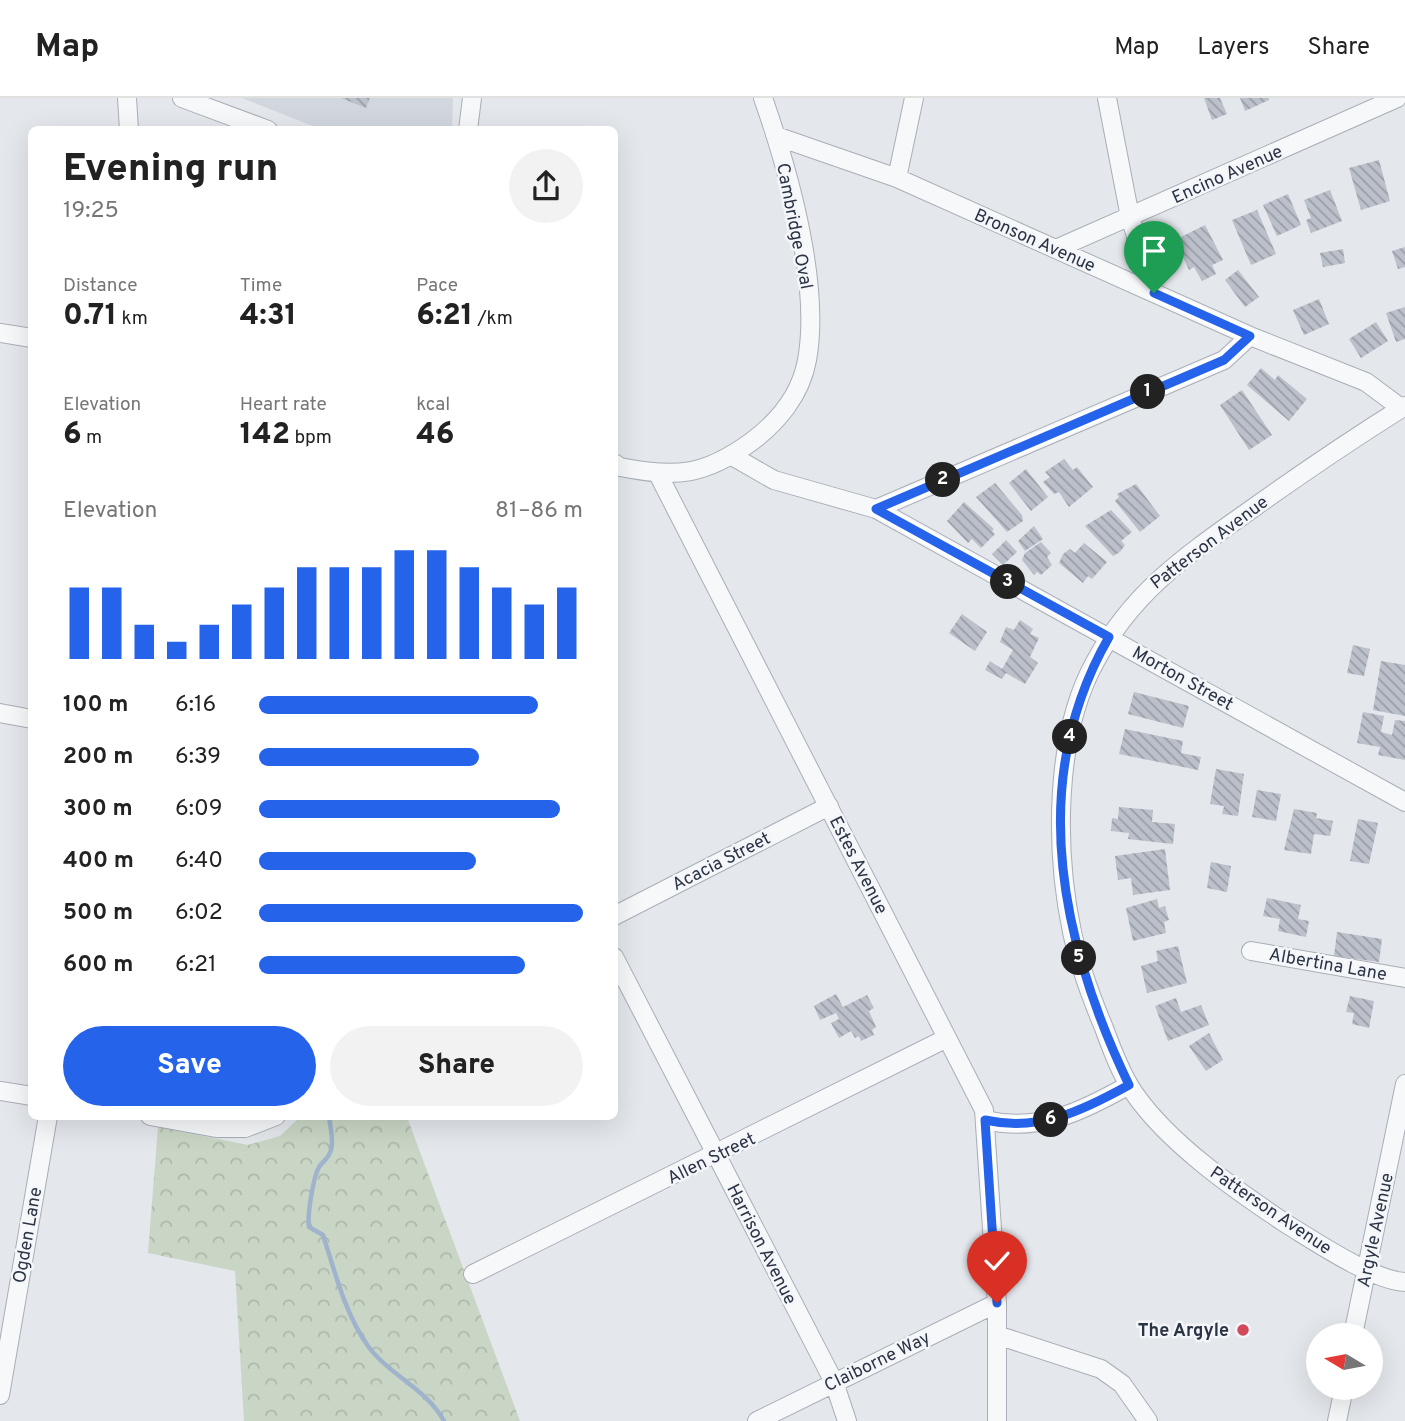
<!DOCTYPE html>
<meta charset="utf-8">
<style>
body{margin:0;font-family:Overpass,sans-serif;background:#f2f2f2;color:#222;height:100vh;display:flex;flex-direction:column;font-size:26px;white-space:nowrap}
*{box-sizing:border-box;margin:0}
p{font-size:23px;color:#767676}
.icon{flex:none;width:38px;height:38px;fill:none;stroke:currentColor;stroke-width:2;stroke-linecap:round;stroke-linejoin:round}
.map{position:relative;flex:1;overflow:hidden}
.side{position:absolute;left:28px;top:28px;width:590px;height:994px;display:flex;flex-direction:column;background:#fff;border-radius:10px;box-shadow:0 7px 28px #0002}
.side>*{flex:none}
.needle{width:46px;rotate:280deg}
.buttons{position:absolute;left:1306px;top:1225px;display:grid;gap:14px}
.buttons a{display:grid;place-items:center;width:77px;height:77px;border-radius:50%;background:#fff;box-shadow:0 7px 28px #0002;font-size:35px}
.pin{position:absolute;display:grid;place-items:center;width:60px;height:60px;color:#fff;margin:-72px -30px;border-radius:50% 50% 50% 0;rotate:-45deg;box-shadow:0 0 7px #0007}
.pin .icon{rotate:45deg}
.km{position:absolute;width:35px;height:35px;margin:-18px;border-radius:50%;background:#222;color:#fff;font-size:19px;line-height:35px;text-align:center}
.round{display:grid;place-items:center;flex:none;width:74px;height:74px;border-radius:37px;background:#f2f2f2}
.headline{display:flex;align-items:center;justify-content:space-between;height:119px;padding:0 35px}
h1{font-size:38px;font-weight:800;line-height:52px}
.metrics{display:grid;grid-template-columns:repeat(3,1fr);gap:10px;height:119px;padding:7px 35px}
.metrics div{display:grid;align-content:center}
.metrics b{font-size:30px;font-weight:800}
.metrics small{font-size:19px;font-weight:400}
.metrics p{font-size:19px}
.chart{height:196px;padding:14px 35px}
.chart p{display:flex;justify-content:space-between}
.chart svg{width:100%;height:126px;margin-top:7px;stroke:#2563eb;stroke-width:6}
.primary-button{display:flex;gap:14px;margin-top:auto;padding:14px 35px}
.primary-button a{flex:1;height:80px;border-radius:42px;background:#2563eb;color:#fff;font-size:28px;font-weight:800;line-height:80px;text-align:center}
.primary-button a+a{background:#f2f2f2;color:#222}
ul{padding:0 35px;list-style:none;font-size:23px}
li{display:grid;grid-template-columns:112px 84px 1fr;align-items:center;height:52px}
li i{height:18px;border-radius:9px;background:#2563eb}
header{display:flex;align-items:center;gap:42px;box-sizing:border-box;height:98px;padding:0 35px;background:#fff;border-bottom:2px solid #e0e0e0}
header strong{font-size:33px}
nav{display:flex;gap:38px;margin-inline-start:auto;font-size:24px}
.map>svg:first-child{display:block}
.built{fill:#d2d6de}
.forest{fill:url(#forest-crowns)}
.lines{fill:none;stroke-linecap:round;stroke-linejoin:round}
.stream{stroke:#9fb4cc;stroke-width:4.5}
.building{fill:url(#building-back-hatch)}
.minor-casing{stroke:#a9aeb7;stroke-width:20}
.minor{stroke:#f7f8fa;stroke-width:18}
.route-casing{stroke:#fff;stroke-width:14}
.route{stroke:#2563eb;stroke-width:9}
.poi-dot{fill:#d1495b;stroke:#f4f6f9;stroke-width:2.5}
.labels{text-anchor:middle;stroke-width:5;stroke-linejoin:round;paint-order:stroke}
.street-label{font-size:18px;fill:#2b3445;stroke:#f4f6f9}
.poi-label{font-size:18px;font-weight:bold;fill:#2b3445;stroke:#f4f6f9;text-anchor:end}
</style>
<header>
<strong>Map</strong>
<nav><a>Map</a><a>Layers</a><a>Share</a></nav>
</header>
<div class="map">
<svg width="1405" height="1323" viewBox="0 0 1405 1323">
<defs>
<pattern id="forest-crowns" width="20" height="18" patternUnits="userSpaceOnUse" patternTransform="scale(1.75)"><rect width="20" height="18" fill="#c9d6c5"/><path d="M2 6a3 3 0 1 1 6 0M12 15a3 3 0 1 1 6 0" fill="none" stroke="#adb8ab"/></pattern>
<pattern id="building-back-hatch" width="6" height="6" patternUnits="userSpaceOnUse" patternTransform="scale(1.75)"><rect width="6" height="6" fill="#bbc0ca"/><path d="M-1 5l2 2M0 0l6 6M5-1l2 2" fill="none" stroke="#989da6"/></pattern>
</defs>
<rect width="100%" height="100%" fill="#e4e7ec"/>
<!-- built -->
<path class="built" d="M242,0H453L452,31H320Z"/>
<!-- forest -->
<path class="forest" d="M300,1019H407L520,1323H244L235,1173L148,1155L158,1029L248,1047L280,1038Z"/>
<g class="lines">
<!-- stream -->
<path class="stream" d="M329,1018C330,1029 334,1041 331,1052C329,1060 323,1063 319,1069C313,1080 307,1118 309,1129L323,1137C335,1174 345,1216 368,1248C389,1277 428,1292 444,1323"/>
</g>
<!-- building -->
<path class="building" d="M341,0H370L366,10Z
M1204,0H1220L1227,16L1212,22Z
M1240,0H1269V2L1245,13Z
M1379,62L1390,103L1361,112L1349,70Z
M1330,92L1342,123L1311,135L1306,122L1311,120L1304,102Z
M1288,96L1301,127L1277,138L1263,107Z
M1257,112L1276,156L1251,167L1232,122Z
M1205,127L1223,162L1212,167L1216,176L1202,183L1194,169L1189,172L1175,142Z
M1405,149V169L1398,171L1392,153Z
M1343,151L1345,165L1323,169L1320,155Z
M1238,172L1259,199L1245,209L1225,182Z
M1319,201L1329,226L1304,237L1293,212Z
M1405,209V241L1396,244L1386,215Z
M1376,224L1388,243L1361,260L1349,241Z
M1261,270L1275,282L1278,277L1307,301L1289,323L1247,287Z
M1242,292L1272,337L1249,352L1220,307Z
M1064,361L1073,372L1077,369L1093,389L1069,409L1059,394L1054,396L1043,384L1050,379L1045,374Z
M1026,371L1048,399L1031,413L1009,385Z
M995,385L1022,417L1023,423L1007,434L976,399Z
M1136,386L1160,418L1140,434L1115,403L1119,399L1117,396Z
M964,404L994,431L992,433L995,436L981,450L972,441L968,445L947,423Z
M1111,412L1132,434L1121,443L1125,447L1120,454L1113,458L1085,428Z
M1034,428L1043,441L1025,453L1018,443Z
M1006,442L1017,454L1003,467L992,456Z
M1041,444L1051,455L1047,459L1052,467L1041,477L1037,474L1034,477L1022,462L1025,455Z
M1084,445L1107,464L1092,481L1088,478L1083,485L1059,465L1063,456L1070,451L1075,455Z
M962,516L987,534L975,553L949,535Z
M1020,522L1033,531L1030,536L1039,540L1030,559L1038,565L1025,586L1006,575L1002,581L985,572L990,563L1002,571L1013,552L1000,544L1006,529L1014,532Z
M1353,547L1370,551L1364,578L1347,575Z
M1381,563L1405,567V618L1373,612Z
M1134,594L1189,608L1183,630L1128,616Z
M1363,614L1384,618L1381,634L1392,637L1395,622L1405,623V662L1378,657L1380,649L1357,645Z
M1125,631L1183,643L1181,655L1201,659L1198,672L1119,656Z
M1216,671L1244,676L1238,718L1222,716L1224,708L1210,706Z
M1257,692L1281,696L1276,723L1252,719Z
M1119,709L1153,712L1152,724L1175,726L1173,746L1128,741L1129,735L1111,733L1112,720L1118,721Z
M1294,711L1317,715L1316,720L1333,723L1330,738L1314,736L1311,756L1284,752Z
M1358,721L1378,725L1369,766L1350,763Z
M1165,751L1170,792L1133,797L1131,780L1118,782L1115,758Z
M1211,764L1231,768L1227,794L1207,790Z
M1267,800L1301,807L1298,821L1309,823L1306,839L1278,833L1280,821L1263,818Z
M1157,801L1159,810L1165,808L1169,822L1164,824L1166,835L1133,843L1126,810Z
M1337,834L1382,841L1379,864L1334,858Z
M1178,848L1187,885L1147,895L1141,868L1158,863L1156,853Z
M836,896L843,909L867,897L874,910L869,913L876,929L872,932L874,937L861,943L859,938L855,940L851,933L839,940L831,925L839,921L836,915L820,922L814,908Z
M1350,898L1374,903L1369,930L1352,926L1354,915L1346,914Z
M1176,900L1181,914L1201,907L1209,927L1168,943L1155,908Z
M1209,935L1223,962L1206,973L1189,948Z"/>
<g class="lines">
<defs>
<path id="minor" d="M127,0L129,32
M182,0L268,32
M1107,0L1130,119L1154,195
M468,32L472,0
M776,38L897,80L1250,238L1366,284L1401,310
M897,80L914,0
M1056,151L1397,0
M0,235L32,240
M1405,308C1354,340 1305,373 1256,408C1190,455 1134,491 1095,564C1054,638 1055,753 1072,834C1079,867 1091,899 1104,930C1112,952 1121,976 1134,995C1169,1046 1237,1093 1288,1127C1316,1144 1374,1183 1405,1184
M732,358L774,382L876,411L1405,704
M614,365L620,369C676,380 704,378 751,344C778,324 801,296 807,262C821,186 788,71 763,0
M658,376L984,1012L997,1205V1323
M876,411L1224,262L1250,238
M0,615L32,621
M614,818L829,708
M1251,853L1405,880
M614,859L834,1284L847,1323
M0,993L32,998
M150,1018L216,1030H245L276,1018
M985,1022C1039,1035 1083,1013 1129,987
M473,1176L947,940
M997,1237L1101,1271L1122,1286L1148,1323
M1353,1237L1405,986
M0,1297L48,1018
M757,1323L997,1205
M1337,1323L1344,1290"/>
</defs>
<!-- minor casing -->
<use href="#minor" class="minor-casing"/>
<!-- minor -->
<use href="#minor" class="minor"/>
</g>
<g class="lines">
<defs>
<path id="route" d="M997,1205L985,1022C1039,1034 1082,1013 1129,987C1061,845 1026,683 1109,539L876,411L1224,262L1250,238L1154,195"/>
</defs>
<!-- route casing -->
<use href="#route" class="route-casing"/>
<!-- route -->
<use href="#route" class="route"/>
</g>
<!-- markers -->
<circle class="poi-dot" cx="1243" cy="1232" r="7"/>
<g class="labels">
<!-- street labels -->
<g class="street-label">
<text transform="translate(1227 76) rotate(-24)" y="6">Encino Avenue</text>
<text transform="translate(795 128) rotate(79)" y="6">Cambridge Oval</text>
<text transform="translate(1035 142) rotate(24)" y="6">Bronson Avenue</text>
<text transform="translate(1209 444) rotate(-37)" y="6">Patterson Avenue</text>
<text transform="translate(1183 580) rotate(29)" y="6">Morton Street</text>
<text transform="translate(721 763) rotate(-27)" y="6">Acacia Street</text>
<text transform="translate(859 767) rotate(63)" y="6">Estes Avenue</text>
<text transform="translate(1328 866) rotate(10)" y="6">Albertina Lane</text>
<text transform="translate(711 1060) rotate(-26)" y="6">Allen Street</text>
<text transform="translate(1271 1112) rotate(34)" y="6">Patterson Avenue</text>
<text transform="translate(1375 1132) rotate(-78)" y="6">Argyle Avenue</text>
<text transform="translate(27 1137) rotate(-80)" y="6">Ogden Lane</text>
<text transform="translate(762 1146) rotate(63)" y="6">Harrison Avenue</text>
<text transform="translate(877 1263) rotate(-26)" y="6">Claiborne Way</text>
</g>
<!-- poi labels -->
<g class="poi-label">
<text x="1229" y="1238">The Argyle</text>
</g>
</g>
</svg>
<div class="buttons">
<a><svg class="needle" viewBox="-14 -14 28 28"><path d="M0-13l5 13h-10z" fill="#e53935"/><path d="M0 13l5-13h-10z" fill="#767676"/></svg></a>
</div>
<div class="pin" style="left:1154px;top:195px;background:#1e9e55"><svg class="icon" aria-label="arrive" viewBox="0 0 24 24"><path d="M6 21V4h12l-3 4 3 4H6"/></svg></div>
<div class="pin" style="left:997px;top:1205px;background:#d93025"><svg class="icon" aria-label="check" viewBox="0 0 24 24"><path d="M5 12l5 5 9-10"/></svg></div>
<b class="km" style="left:1148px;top:294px">1</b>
<b class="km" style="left:943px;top:382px">2</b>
<b class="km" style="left:1008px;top:484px">3</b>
<b class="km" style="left:1070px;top:639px">4</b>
<b class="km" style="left:1079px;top:860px">5</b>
<b class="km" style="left:1051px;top:1022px">6</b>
<section class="side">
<div class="headline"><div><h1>Evening run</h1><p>19:25</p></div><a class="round"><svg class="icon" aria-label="share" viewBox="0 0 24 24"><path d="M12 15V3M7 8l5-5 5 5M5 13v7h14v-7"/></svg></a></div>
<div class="metrics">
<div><p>Distance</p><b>0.71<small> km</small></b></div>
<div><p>Time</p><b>4:31</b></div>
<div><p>Pace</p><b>6:21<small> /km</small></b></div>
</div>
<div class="metrics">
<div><p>Elevation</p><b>6<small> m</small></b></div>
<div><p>Heart rate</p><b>142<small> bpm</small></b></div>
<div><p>kcal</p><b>46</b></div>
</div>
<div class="chart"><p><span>Elevation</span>81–86 m</p>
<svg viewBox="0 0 160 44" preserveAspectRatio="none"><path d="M5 44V19M15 44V19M25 44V32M35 44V38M45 44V32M55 44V25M65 44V19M75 44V12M85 44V12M95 44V12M105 44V6M115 44V6M125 44V12M135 44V19M145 44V25M155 44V19"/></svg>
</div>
<ul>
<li><b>100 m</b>6:16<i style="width:86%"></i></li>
<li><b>200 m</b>6:39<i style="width:68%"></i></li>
<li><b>300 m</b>6:09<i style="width:93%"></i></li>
<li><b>400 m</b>6:40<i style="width:67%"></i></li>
<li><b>500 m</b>6:02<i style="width:100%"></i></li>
<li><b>600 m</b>6:21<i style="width:82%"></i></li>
</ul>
<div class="primary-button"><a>Save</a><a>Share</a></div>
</section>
</div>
